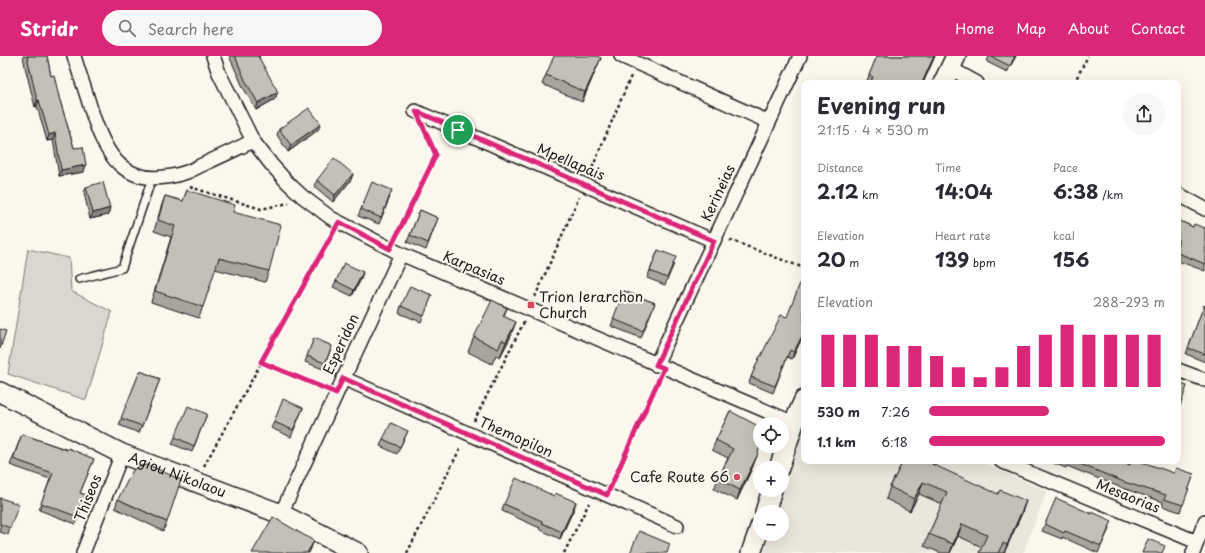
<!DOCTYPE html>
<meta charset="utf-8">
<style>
body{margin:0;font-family:"Playpen Sans",sans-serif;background:#f7f7f7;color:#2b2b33;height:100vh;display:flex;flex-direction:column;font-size:15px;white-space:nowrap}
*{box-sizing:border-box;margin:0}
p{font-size:13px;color:#7c7c81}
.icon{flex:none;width:22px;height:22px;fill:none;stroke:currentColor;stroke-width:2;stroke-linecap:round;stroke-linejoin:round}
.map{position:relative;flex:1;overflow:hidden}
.sheet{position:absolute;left:801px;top:24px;width:380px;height:384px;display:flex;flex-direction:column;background:#fff;border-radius:8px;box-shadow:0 4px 16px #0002}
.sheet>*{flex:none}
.fabs{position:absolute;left:753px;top:361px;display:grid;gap:8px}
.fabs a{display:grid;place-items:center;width:36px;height:36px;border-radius:50%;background:#fff;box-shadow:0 4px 16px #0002;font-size:20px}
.pin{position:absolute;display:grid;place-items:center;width:34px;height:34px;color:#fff;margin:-17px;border:2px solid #fff;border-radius:50%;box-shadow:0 1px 4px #0007}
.round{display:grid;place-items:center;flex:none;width:42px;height:42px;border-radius:21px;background:#f7f7f7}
.summary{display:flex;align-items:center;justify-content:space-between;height:68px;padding:0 16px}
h1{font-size:22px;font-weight:700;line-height:30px}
.figures{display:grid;grid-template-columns:repeat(3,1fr);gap:6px;height:68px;padding:4px 16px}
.figures div{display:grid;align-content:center}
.figures b{font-size:20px;font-weight:700}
.figures small{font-size:11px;font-weight:400}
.figures p{font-size:11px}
.chart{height:112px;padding:8px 16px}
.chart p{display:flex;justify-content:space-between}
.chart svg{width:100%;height:72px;margin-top:4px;stroke:#db2777;stroke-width:6}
ul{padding:0 16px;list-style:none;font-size:13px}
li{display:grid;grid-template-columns:64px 48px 1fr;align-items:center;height:30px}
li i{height:10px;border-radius:5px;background:#db2777}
header{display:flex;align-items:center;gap:24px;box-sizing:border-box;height:56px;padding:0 20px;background:#db2777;color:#fff}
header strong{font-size:19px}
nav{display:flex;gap:22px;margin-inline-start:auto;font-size:14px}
.search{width:280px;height:36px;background:#f7f7f7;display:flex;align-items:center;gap:10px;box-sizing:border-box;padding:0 14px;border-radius:22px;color:#7c7c81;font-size:15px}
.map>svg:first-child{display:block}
.built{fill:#eae6dc}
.park{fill:#dad7ce;stroke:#7b7a75}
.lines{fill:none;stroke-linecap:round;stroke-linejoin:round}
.lane-casing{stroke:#1c1c1c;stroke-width:10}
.street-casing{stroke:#1c1c1c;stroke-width:16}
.secondary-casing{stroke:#1c1c1c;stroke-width:22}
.path{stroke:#1c1c1c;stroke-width:2.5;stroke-dasharray:3 3;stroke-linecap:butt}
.lane{stroke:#fbf7ec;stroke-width:7}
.street{stroke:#fbf7ec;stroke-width:13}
.secondary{stroke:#fbf7ec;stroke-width:19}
.wall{fill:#a8a59e;stroke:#1c1c1c}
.shaded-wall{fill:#888681;stroke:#1c1c1c}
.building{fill:#c3c0b8;stroke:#1c1c1c}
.route-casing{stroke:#fff;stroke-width:8}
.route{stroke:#db2777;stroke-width:5}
.poi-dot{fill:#d1495b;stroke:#fbf7ec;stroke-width:1.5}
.labels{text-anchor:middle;stroke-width:4;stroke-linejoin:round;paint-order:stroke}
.street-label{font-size:14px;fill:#1c1c1c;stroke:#fbf7ec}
.poi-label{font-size:14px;fill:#1c1c1c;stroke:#fbf7ec;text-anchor:start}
</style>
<header>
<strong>Stridr</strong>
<div class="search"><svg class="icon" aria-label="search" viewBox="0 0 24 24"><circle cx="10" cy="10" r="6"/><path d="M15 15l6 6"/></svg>Search here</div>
<nav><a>Home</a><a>Map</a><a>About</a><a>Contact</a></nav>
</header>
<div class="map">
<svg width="1205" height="497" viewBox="0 0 1205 497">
<rect width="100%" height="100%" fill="#fbf7ec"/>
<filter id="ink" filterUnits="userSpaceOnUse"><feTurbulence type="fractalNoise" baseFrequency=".025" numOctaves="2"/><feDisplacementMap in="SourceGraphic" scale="8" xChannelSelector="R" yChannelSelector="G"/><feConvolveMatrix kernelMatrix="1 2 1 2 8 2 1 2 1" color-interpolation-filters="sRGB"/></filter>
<g filter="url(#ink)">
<!-- built -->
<path class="built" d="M804,370V405H979L1047,435L1023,497H764L770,478H782V456H777Z"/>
<!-- park -->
<path class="park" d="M28,193L69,202L71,235L112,256L86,344L8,318Z"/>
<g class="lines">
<defs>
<path id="lane" d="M79,223L122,212L152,122"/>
<path id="street" d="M74,0C79,17 85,33 90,50C105,100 124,135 184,117C191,115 199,110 206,107C222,100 238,92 253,85
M213,0L219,17L253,85L271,108L287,126L302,140L331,162L401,198L794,367
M621,0L769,66
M950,12L977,27
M415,55L714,185
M1178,138L1205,153
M656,309L800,0
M1178,314L1205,324
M343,322L677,470
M1001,405L1197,486
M281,458L401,198
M83,497L122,398
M1193,497L1205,465"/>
<g id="secondary">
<path d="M943,27L956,0"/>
<path id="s1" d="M0,336L122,398L281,458L358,497"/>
<path d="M779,412L794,367L804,344"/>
<path d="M765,456L772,434"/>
<path d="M751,497L760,471"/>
</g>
</defs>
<!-- lane casing -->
<use href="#lane" class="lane-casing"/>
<!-- street casing -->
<use href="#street" class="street-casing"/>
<!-- secondary casing -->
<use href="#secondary" class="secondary-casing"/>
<!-- path -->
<path class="path" d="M1074,27L1088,0
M590,117L631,20
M190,131L261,153L289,147
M397,180L436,99L425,76
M730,184L804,212
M535,241L579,141
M261,306L324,333
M474,365L524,266
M204,410L332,179
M613,427L659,324
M407,497L461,391
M564,497L589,447"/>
<!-- lane -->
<use href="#lane" class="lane"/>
<!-- street -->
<use href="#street" class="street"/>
<!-- secondary -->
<use href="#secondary" class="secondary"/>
</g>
<!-- wall -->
<path class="wall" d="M23,0H47L51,20L59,41L74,92L84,116L59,120L53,84L47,85L37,50L35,51L25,11Z
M229,0H260L259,1L275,43L256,54L243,31Z
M877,0H935L923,27H866Z
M989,0H1016L1007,16L987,6Z
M597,11L582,46L542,28L546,19Z
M279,73L318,74L288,96L277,79Z
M317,124H351L333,146L314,130Z
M86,131L108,159L90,163L84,137Z
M187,134L233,156L269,215L265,226L215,213L199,262L151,246L171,181L154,175L161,151L165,140L183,145Z
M390,141L379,168L358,160L361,153Z
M420,154L438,162L426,194L407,186Z
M1178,164L1193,171L1205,172V215L1178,205Z
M658,194L674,208L665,229L647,222Z
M361,223L352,240L333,231L336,225Z
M624,235L655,247L641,282L611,270Z
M432,239L421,266L399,257L401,250Z
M1204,249L1205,250V306L1186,298Z
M507,252L504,260L510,282L500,301L496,299L492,308L468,296L474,281Z
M804,276L792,303L787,301L773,337L749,327L751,321L761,300Z
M314,282L332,290L323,313L305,306Z
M140,315L160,323L139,377L119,369Z
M303,352L291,381L271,372L274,366Z
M730,355L753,410L737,444L714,433L718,423L728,402L712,394L716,384Z
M207,358L192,396L172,388L175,381Z
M408,375L405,381L397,398L380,390L383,383Z
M22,378L94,403L80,437L86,439L76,468L39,454L50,423L10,409Z
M903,405H935L933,409L1022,457L1004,497H979L982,491L958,480L950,497H941L924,490L929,478L942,448L919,438L910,455L886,443L890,431Z
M1048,405H1119L1130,409L1174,417L1194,418L1180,456L1162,450L1163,446L1122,432L1067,410L1066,412Z
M554,440L576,446L560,483L539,473L540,472L502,455L504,448Z
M0,442L10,472L8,479L0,476Z
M118,443L167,466L163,475L115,452Z
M1045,468L1110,471L1098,497L1062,481V483L1042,475Z"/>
<!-- shaded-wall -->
<path class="shaded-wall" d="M934,0H935L923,27H922Z
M1015,0H1016L1007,16Z
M601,2L597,11L582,46L585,36Z
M278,36L275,43L256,54L258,47Z
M37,44H39L37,50L35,51Z
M321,68L318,74L288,96L291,89Z
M55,77L53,84L47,85L49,79Z
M86,109L84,116L59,120L61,114Z
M353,118L351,124L333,146L335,139Z
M110,152L108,159L90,163L93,157Z
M363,216L361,223L352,240L354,234Z
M516,266L510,282L500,301L506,286Z
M804,276V278L792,303L794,296Z
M757,400L753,410L737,444L740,434Z
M934,405H935L927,420L932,408Z
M923,426L919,438L910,455L914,443Z
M1026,445L1022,457L1004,497L1007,489Z
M576,446L574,453L560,483L562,476Z
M962,468L958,480L950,497L953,488Z
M314,485L309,497H307Z"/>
<!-- building -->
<path class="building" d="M27,0H47L51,20L54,19L59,41L74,92L83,91L86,109L61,114L55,77L49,79L39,44H37Z
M235,0H258L278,36L258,47L245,24Z
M554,0H597L601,2L585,36L546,19Z
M877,0H934L922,27H870L873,21L869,19Z
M990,0H1015L1010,10Z
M309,52L321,68L291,89L279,73Z
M334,102L353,118L335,139L317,124Z
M103,126L110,152L93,157L86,131Z
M372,126L392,134L381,162L361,153Z
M187,134L235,149L233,156L281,169L269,215L219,202L203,251L155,235L175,170L158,164L165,140L183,145Z
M420,154L438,162L428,187L410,179Z
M1178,164L1193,171L1194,168L1205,172V208L1178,197Z
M658,194L676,201L667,222L650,215Z
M344,207L363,216L354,234L336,225Z
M802,222L804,223V276L794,296L790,294L775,330L751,321L760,300H761L781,259L787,261Z
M410,230L432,239L424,260L401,250Z
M624,235L655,247L643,275L613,263Z
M492,244L507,252L503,260L516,266L506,286L502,284L498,293L474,281Z
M1204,249L1205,250V298L1188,292Z
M0,273L6,275L0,293Z
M314,282L332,290L325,307L307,300Z
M140,315L160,323L142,370L121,362Z
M1178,327L1187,330L1179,353L1178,352Z
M283,343L303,352L293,374L274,366Z
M188,350L207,358L194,390L175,381Z
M730,355L760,371V390L757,400L740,434L718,423L733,393L716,384Z
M391,367L408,375L400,391L383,383Z
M22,378L67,394L68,392L94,403L80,437L86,439L78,461L41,447L53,417L13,403Z
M903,405H934L932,408L998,438L1000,434L1026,445L1007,489L1003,487L998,497H979L987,479L962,468L953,488L929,478L947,436L923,426L914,443L890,431Z
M1073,405H1119L1130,409L1131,405H1139L1174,417L1176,412L1194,418L1183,449L1164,443L1166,439L1124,426Z
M149,409L181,424L167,466L118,443L133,414L140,410Z
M516,422L554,440L555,437L576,446L562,476L542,467V465L504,448Z
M0,442L19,448L10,472L0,468Z
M1056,442L1092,458V456L1112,465L1101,490L1065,475L1064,477L1045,468Z
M273,461L314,485L307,497H252Z
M639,475L670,488L667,497H630Z
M1148,483L1165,490L1162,497H1142Z"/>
</g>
<g class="lines" filter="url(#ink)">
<defs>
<path id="route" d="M416,55L714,185L656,309L664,312L607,439L343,322L336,337L261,306L339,166L390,193L436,99Z"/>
</defs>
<!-- route casing -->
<use href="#route" class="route-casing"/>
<!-- route -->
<use href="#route" class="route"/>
</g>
<!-- markers -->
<g class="poi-dot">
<rect x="527" y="245" width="8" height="8" rx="2"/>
<circle cx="737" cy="421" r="4"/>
</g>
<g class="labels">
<!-- street labels -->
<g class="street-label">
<text transform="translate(571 106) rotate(23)" y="5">Mpellapais</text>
<text transform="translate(718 137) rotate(-65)" y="5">Kerineias</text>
<text transform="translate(474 212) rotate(23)" y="5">Karpasias</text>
<text transform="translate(341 288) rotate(-65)" y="5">Esperidon</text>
<text transform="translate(516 381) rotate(24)" y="5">Themopilon</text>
<text dy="5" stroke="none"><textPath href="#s1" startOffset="196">Agiou Nikolaou</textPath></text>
<text transform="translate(1128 440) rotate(22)" y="5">Mesaorias</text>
<text transform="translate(88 442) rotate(-68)" y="5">Thiseos</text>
</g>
<!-- poi labels -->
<g class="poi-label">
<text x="539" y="246">Trion Ierarchon<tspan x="539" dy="16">Church</tspan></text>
<text x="729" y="426" text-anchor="end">Cafe Route 66</text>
</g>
</g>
</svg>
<div class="fabs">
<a><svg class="icon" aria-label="locate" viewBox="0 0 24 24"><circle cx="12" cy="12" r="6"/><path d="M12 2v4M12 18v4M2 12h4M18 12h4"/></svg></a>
<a>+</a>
<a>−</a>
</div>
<div class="pin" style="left:458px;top:74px;background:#1e9e55"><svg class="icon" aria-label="arrive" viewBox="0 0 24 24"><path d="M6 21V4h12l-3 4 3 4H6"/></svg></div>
<section class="sheet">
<div class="summary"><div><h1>Evening run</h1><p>21:15 · 4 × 530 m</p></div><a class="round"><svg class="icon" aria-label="share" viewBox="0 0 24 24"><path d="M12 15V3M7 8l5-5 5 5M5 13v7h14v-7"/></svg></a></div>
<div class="figures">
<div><p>Distance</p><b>2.12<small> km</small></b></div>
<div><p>Time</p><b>14:04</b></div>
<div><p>Pace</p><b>6:38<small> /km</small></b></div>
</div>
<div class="figures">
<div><p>Elevation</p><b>20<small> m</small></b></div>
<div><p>Heart rate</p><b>139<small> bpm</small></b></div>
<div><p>kcal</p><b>156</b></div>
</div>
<div class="chart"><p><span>Elevation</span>288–293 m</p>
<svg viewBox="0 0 160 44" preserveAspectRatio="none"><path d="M5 44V12M15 44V12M25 44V12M35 44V19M45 44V19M55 44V25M65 44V32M75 44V38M85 44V32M95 44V19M105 44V12M115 44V6M125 44V12M135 44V12M145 44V12M155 44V12"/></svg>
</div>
<ul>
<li><b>530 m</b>7:26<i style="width:51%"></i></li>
<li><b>1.1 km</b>6:18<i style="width:100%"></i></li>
</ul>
</section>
</div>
